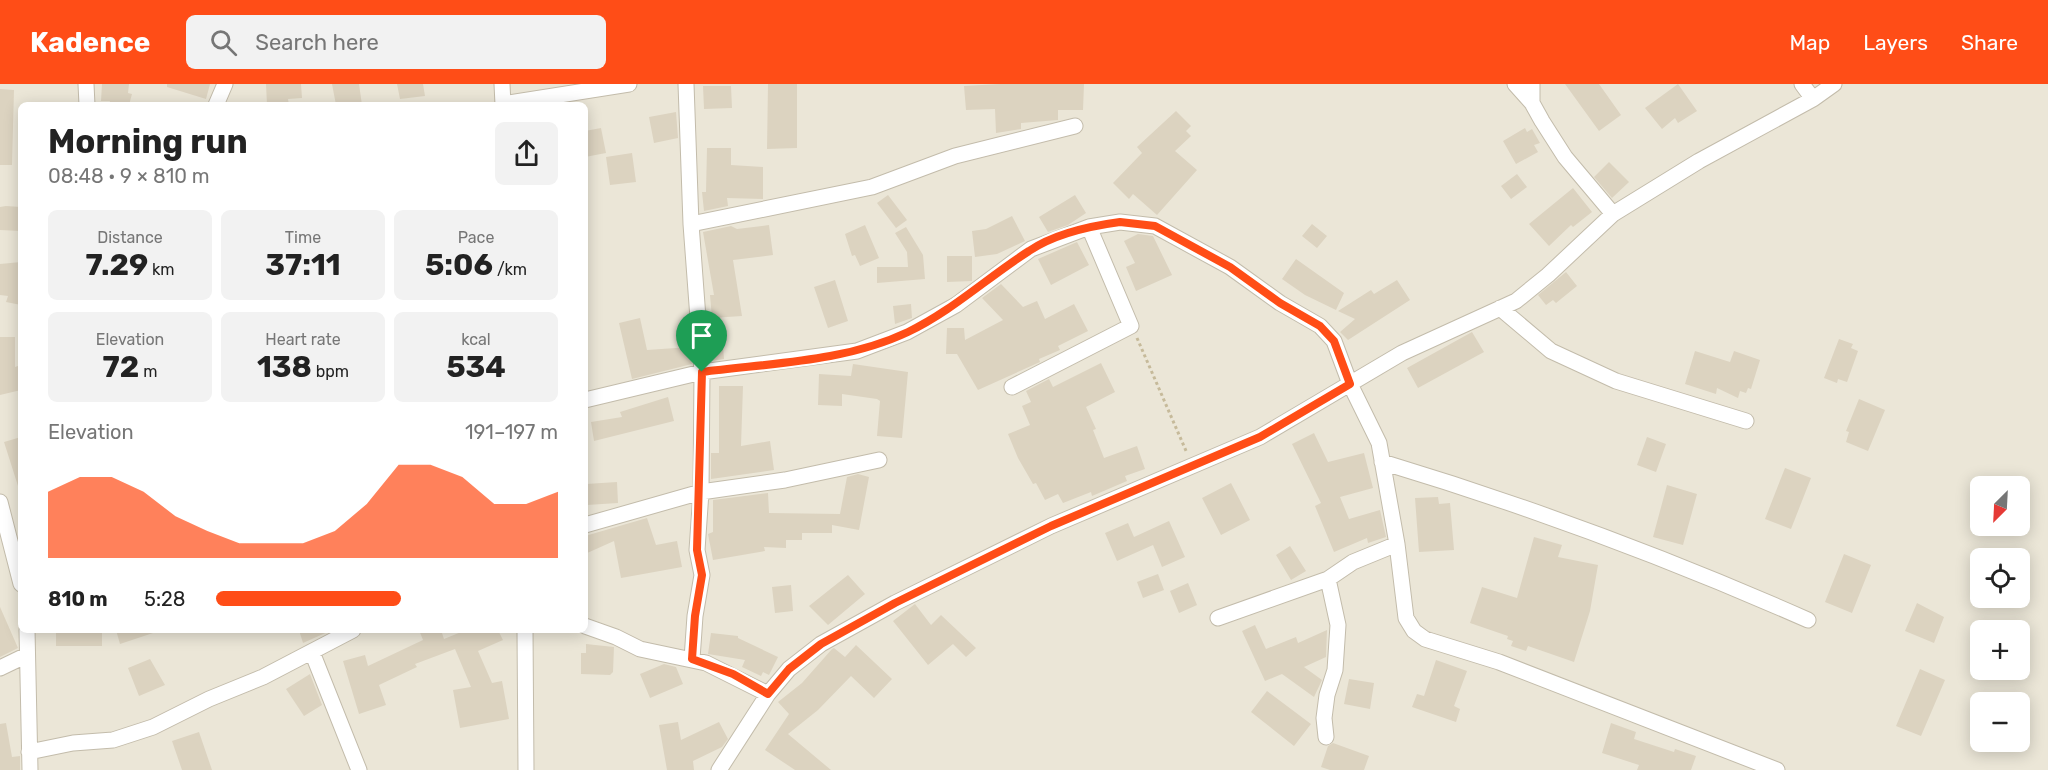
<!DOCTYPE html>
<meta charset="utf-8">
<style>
body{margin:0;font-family:Rubik,sans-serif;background:#f2f2f2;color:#222;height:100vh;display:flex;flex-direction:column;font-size:22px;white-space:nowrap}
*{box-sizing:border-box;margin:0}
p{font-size:20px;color:#767676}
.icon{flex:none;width:33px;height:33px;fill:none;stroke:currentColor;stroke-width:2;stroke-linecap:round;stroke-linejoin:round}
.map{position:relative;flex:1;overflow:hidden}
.drawer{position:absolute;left:18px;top:18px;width:570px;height:531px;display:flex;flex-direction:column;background:#fff;border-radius:9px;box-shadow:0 3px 15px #0003}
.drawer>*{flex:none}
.needle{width:39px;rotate:204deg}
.buttons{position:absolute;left:1970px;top:392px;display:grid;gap:12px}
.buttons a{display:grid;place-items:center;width:60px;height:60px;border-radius:9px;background:#fff;box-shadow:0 3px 15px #0003;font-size:30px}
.pin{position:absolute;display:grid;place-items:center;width:51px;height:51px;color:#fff;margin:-62px -26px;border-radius:50% 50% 50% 0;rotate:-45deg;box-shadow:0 0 6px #0007}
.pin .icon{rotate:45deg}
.round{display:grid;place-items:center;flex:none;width:63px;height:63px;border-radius:9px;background:#f2f2f2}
.overview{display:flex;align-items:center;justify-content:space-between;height:102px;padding:0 30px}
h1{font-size:33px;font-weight:700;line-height:45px}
.metrics{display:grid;grid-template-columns:repeat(3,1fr);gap:9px;height:102px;padding:6px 30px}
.metrics div{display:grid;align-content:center;border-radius:9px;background:#f2f2f2;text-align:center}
.metrics b{font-size:30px;font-weight:700}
.metrics small{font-size:16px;font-weight:400}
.metrics p{font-size:16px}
.chart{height:168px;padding:12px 30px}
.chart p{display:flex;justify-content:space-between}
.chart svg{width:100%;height:108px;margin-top:6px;fill:#ff4d17;opacity:.7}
ul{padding:0 30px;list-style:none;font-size:20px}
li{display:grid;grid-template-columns:96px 72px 1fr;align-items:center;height:45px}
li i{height:15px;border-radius:8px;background:#ff4d17}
header{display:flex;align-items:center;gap:36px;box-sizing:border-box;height:84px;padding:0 30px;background:#ff4d17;color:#fff}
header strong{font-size:28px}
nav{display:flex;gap:33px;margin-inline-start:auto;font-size:21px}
.search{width:420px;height:54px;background:#f2f2f2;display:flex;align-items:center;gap:15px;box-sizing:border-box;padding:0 21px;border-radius:9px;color:#767676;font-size:22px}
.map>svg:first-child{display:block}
.residential{fill:#ebe6d7;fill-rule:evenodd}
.building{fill:#dcd3c0}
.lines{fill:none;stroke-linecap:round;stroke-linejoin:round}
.street-casing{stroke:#c3bcab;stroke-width:17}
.path{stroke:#c6ba9a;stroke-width:3;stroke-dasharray:3 3;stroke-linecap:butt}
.street{stroke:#fff;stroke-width:15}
.route-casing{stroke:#fff;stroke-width:12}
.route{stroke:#ff4d17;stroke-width:8}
</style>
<header>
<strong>Kadence</strong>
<div class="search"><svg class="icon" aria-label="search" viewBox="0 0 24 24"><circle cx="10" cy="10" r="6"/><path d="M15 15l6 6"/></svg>Search here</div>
<nav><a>Map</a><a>Layers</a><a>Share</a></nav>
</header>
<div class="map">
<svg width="2048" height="686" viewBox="0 0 2048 686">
<rect width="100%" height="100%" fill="#f6f3e9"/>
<!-- residential -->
<path class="residential" d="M0,0H2048V686H0ZM21,21H585V546H21ZM1980,402H2019V441H1980ZM1980,474H2019V513H1980ZM1980,546H2019V585H1980ZM1980,618H2019V657H1980Z"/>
<!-- building -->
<path class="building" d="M102,0H129L128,9L132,10L129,21H109L110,17H101Z
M167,0H210L206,15L167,3Z
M266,0H301L302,14L288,15L289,21H267Z
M332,0H359L362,21H336Z
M397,0H423L425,12L400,15Z
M768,0H797V64L767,65Z
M1000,0H1084L1083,26H1058V36L1021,39V45L996,49L995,25L966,26L964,2Z
M1565,0H1599L1621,31L1599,47Z
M1678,0L1697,27L1678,39L1675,34L1662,45L1645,24Z
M703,2H731L732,24L704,25Z
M0,5L14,6L12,81H0Z
M1176,27L1191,42L1186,47L1191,52L1175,67L1197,86L1157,131L1133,110L1129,115L1113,99L1142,69L1137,63Z
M676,28L678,54L654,59L649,33Z
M601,44L606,69L585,73V47Z
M1525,44L1527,48L1532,45L1540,59L1534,61L1538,68L1516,80L1503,57Z
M707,64H731V81L763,83V115L727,114L728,122L704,127L702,108H706Z
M632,69L636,98L610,101L606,73Z
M1609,78L1629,98L1612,114L1594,93Z
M1517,90L1527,103L1511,115L1501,102Z
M1573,104L1592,128L1573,143L1571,141L1549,162L1529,140Z
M888,111L907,136L896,144L877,119Z
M1075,111L1086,129L1068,141L1048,148L1039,133Z
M6,122L21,123V147L0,146V123Z
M1012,132L1025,157L997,170L975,173L972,147L986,145Z
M1312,140L1327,152L1317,164L1302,152Z
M769,141L773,171L733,176L742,232L712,234L710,211H714L703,148L731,142L737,145Z
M865,141L879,174L860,182L855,171L852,172L845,150Z
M906,143L923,171L925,195L877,199V183H908L907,168L895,149Z
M1138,150L1153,152L1172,191L1136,207L1126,183L1135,179L1124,157Z
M1077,158L1089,181L1051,201L1038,175Z
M947,172H972V197L947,198Z
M1296,175L1344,209L1336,226L1305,211L1282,195Z
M21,178V221L6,218L8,212L0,211V180Z
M1566,188L1577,202L1556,219L1553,216L1546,221L1538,211Z
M835,196L848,237L828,244L814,203Z
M1397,196L1410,216L1348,256L1340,248L1355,235L1338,227L1371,206L1374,210Z
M1001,200L1023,223L1037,217L1045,235L1074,220L1088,247L1058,262L1060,266L1039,275L1040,278L978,306L957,270H946L947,244H964L965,256L1003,236L982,214Z
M911,220L912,234L895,240L893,222Z
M640,234L647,266L690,263L692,280L632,295L619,239Z
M1472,248L1484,268L1418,304L1407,284Z
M0,253H15V283L21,281V306L0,311Z
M1839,255L1853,260L1851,264L1858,267L1847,298L1838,295L1837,299L1824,294Z
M723,262L724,275L711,277L710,263Z
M1695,267L1730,278L1734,267L1760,276L1751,305L1748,304L1746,309L1740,307L1738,314L1717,304L1716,310L1685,300Z
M1101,279L1115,308L1086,323L1096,345L1093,346L1104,374L1137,362L1145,385L1125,392L1127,397L1092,412L1091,408L1063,419L1058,410L1045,416L1036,399L1033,400L1018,374L1008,350L1030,341L1022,322L1031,318L1026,307L1049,295L1053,303Z
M853,280L908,288L902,354L877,352L880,317L877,315L842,310V322L818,321L819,290L851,292Z
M719,302H743L741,362L770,357L774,386L711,395V369H719Z
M668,313L674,337L594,357L591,338L622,333L620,328Z
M1859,315L1885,326L1868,367L1846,358L1849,348L1846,347Z
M1314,349L1328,378L1364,369L1373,404L1340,413L1349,435L1380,426L1386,453L1368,459L1367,454L1334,468L1315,422L1321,419L1292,360Z
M21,353V402H18L4,358Z
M1647,353L1666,360L1656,388L1637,381Z
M1785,384L1811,394L1791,445L1765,435Z
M858,390L869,393L859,446L832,441V449H802V456H786V464L764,463L765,467L713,476L708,450L713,448V416L768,409L769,429L840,430L847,393Z
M617,398L618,419L587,421L586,400Z
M1231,399L1250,436L1221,451L1202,414Z
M1667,401L1697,410L1683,461L1653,453Z
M1438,413L1439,420L1450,419L1454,466L1419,468L1415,414Z
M647,434L656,461L677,457L682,483L621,494L614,457L585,470V452Z
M1169,437L1185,473L1162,483L1153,461L1117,477L1105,449L1128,439L1134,453Z
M1534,453L1562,461L1558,473L1598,481L1590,527L1574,578L1528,562L1526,567L1511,562L1513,557L1507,555L1508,552L1470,539L1482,503L1517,514Z
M1290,462L1306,487L1291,496L1276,471Z
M1844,470L1871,481L1852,529L1825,518Z
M1158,490L1164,506L1143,514L1137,498Z
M848,491L865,510L828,541L809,522Z
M1188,499L1197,521L1179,529L1170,507Z
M791,501L793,527L775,529L772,503Z
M1917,519L1944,533L1934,559L1905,547Z
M915,520L931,541L941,531L976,564L966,573L953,560L928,581L893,537Z
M0,523L18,564L0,573Z
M1255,541L1266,565L1296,553L1298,559L1327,546L1326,573L1304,583L1322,596L1314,613L1282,590L1265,597L1242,547Z
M56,546H102V562H56Z
M116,546H156V548L120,560Z
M299,546H332L303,559Z
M419,546H441L444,555L466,546H498L503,556L478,567L492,599L502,597L509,635L460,644L453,606L471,603L455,565L415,580L417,583L379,601L386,621L359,630L343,577L365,571L368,582L423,556Z
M711,549L738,552V554L778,573L769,591L763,588L761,592L742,583L745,576L708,570Z
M586,560L614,563L613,588L610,591L581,590V569H586Z
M856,561L892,595L874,614L851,592L818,626L788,650L831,686H795L765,666L789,630L778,618L802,599L832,565L834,564L845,573Z
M150,575L165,601L139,612L128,584Z
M1436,576L1467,587L1454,622L1460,625L1456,638L1412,623L1417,610L1424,612Z
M664,580L676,583L683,600L650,614L640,590Z
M1920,585L1945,596L1921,652L1896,642Z
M310,590L322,621L304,632L286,605Z
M1349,595L1374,599L1370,625L1344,620Z
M1267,607L1311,640L1294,662L1251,628Z
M678,638L681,656L719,638L728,655L722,663L693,677L694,686H667L659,641Z
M6,639L12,673L20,672V686H0V640Z
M1611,639L1636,648L1634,655L1674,668L1675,665L1696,672L1691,686H1637L1639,681L1602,669Z
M199,648L212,686H182L172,657Z
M1333,659L1369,672L1364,686H1330L1321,683L1328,662Z"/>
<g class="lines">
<defs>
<path id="street" d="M86,0L87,21
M502,0L503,21
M686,0L691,140L702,288L701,408L697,466L702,491L695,532L692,575
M1515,0L1532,19
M1532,0V19L1542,37L1565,73L1613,130
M1802,0L1813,15
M503,20L629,0
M216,21L225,0
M691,140L872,103L955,72L1075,42
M1089,143L1120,138L1155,142L1230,183L1280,219L1320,242L1334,257L1350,300L1379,359L1397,460L1406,534L1414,547L1425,555L1499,578L1777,686
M1500,224L1551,267L1616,297L1746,337
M585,316L702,288L857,267L907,248L956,221L1031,165L1089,143L1131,242L1012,303
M1382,378C1528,422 1670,475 1808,536
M0,418L21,500
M585,441L701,408L785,396L879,376
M1218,534L1328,495L1353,478L1397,460
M585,542L616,553L640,565L706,579L768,610
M27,546L30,686
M525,546L526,686
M312,568L359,686
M0,584L27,571
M1326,653L1324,634L1327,611L1335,586L1338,541L1328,495
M29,668L73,659L113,656L153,643L209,615L263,593L353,546
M719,686L768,610L789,585L821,560L895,519L1051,442L1260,353L1402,269L1516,217L1548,191L1613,130L1699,77L1813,15L1834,0"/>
</defs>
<!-- street casing -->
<use href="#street" class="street-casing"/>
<!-- path -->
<path class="path" d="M1137,254L1187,369"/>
<!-- street -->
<use href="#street" class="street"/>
</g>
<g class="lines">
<defs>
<path id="route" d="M1120,138L1155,142L1230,183L1280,219L1320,242L1334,257L1350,300L1260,353L1051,442L895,519L821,560L789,585L768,610L733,590L692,575L695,532L702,491L697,466L702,288C771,279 845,278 908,248C952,227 988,193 1029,167C1054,150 1090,142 1120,138Z"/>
</defs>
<!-- route casing -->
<use href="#route" class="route-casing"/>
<!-- route -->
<use href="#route" class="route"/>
</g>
</svg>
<div class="buttons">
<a><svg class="needle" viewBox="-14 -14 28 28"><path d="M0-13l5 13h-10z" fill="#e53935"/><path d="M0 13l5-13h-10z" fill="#767676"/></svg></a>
<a><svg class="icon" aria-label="locate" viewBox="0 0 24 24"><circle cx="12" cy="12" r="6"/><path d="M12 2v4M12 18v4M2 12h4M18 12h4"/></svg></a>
<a>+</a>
<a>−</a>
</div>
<div class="pin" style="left:702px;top:288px;background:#1e9e55"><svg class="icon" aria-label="arrive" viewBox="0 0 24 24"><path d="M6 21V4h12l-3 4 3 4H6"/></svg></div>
<section class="drawer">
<div class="overview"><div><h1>Morning run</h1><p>08:48 · 9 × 810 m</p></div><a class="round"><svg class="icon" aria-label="share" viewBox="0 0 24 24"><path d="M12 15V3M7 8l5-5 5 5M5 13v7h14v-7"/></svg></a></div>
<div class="metrics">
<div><p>Distance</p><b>7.29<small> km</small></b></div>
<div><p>Time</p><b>37:11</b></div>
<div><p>Pace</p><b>5:06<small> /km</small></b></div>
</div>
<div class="metrics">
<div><p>Elevation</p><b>72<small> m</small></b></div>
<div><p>Heart rate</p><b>138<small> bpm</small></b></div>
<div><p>kcal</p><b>534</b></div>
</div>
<div class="chart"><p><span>Elevation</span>191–197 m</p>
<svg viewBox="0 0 160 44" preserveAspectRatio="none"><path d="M0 44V17L10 11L20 11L30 17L40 27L50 33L60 38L70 38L80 38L90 33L100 22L110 6L120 6L130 11L140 22L150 22L160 17V44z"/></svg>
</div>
<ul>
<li><b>810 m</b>5:28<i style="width:54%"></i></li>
</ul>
</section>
</div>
